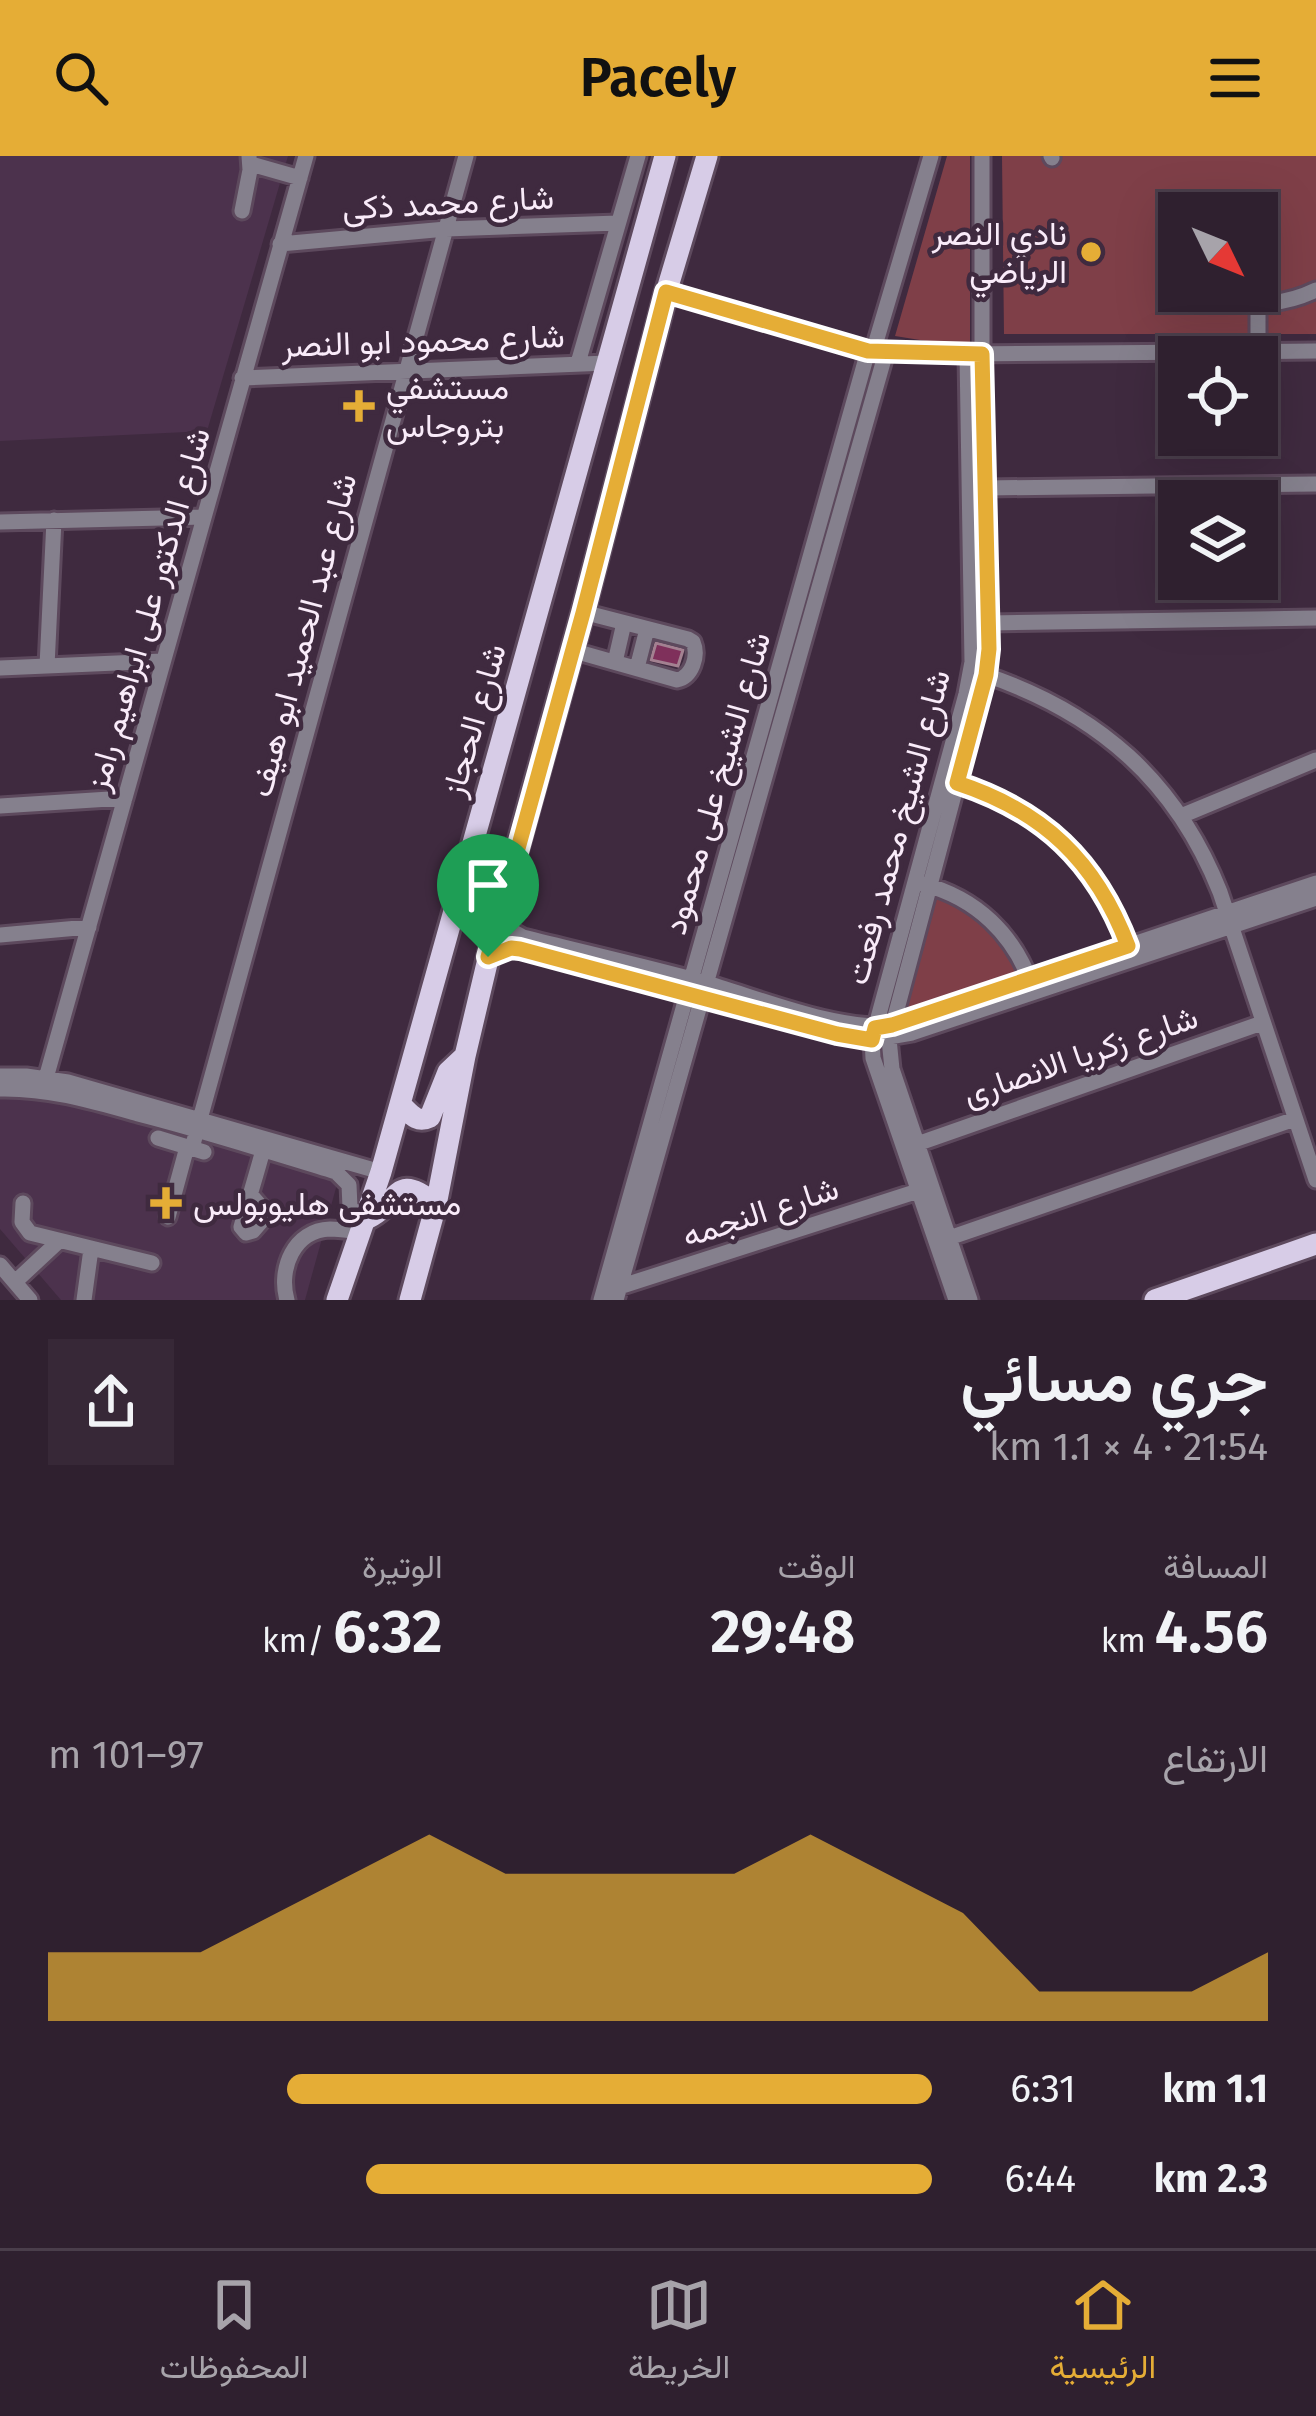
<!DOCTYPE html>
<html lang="ar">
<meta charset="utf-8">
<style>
body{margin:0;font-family:"Fira Sans",Vazirmatn,sans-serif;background:#372837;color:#f1f3f6;direction:rtl;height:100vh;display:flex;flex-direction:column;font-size:45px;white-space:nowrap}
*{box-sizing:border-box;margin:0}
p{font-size:39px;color:#a7a3aa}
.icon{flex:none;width:66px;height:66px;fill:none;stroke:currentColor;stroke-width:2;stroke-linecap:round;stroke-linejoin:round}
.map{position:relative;height:1144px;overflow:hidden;direction:ltr}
.panel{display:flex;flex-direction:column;background:#2f202f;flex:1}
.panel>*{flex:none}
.needle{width:78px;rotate:133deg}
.buttons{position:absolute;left:1158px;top:36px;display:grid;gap:24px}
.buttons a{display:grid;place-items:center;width:120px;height:120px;border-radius:0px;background:#2f202f;box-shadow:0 12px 48px #0002,0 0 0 3px #4a3e4b;font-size:60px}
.pin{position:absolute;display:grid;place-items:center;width:102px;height:102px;color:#fff;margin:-123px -51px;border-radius:50% 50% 50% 0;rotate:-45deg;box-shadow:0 0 12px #0007}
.pin .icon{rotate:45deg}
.round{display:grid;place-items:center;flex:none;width:126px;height:126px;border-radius:0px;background:#372837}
.head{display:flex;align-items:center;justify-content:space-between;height:204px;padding:0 48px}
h1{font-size:66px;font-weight:600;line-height:90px}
.metrics{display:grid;grid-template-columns:repeat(3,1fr);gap:18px;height:204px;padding:12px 48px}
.metrics div{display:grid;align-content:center}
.metrics b{font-size:60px;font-weight:600}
.metrics small{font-size:33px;font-weight:400}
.metrics p{font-size:33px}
.chart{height:336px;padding:24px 48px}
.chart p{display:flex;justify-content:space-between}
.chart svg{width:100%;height:216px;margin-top:12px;fill:#e5ad36;opacity:.7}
ul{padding:0 48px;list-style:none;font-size:39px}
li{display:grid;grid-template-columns:192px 144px 1fr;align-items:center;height:90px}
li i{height:30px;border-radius:15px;background:#e5ad36}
header{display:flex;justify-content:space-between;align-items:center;height:156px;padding:0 48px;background:#e5ad36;color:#111;font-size:54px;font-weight:600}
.tabs{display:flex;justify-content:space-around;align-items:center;height:168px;border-top:3px solid #4a3e4b;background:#2f202f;font-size:33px;color:#a7a3aa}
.tabs a{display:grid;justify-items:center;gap:6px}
.tabs .on{color:#e5ad36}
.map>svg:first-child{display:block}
.built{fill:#4c324d}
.green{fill:#7f3f48;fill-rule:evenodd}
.building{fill:#7f305b;stroke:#a38191;stroke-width:3}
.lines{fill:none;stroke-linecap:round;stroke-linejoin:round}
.minor-casing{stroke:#5d495d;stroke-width:21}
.major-casing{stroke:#5d495d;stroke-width:27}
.minor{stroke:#85808d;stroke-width:15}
.major{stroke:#d7cce7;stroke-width:21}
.route-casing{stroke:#fff;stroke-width:24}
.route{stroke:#e5ad36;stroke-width:15}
.poi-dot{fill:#e5ad36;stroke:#3f2a3f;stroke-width:4.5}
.labels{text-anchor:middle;stroke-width:9;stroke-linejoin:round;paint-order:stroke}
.street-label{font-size:33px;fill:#f9ebf9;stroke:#3f2a3f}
.poi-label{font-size:33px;fill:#f9ebf9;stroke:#3f2a3f;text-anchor:start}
</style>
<header><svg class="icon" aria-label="menu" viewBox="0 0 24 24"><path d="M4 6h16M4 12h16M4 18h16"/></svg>Pacely<svg class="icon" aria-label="search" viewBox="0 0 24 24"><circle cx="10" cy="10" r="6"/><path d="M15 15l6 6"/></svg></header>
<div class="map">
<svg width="1316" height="1144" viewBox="0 0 1316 1144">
<rect width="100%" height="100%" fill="#3f2a3f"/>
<!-- built -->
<path class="built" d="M0,0H288L207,275L0,285Z
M0,935L56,940L339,1021L305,1144H61L0,1073Z"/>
<!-- green -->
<path class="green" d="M947,0H970V192L895,180Z
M1002,0H1316V178H1004ZM1179,57H1257V135H1179Z
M929,730L983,757L1029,823L892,869Z"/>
<!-- building -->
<path class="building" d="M656,487L683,494L678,510L651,504Z"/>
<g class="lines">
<defs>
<path id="minor" d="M1051,0L1052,2
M251,8L300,22
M242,55L250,14L249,0
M280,88L446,73L618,67
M1198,136C1238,151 1277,153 1316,134
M666,137L873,196L967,198L1316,195
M873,196L931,0
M1258,196V149
M578,207L638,0
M242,222L607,207
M986,332L1316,328
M0,366L204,361
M989,467L1316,462
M571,494L677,524C692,521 699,500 693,486L688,483L583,456
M615,506L624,467
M47,510L54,364
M0,512L163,505
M637,512L647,473
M986,519C1098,557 1176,625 1220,736L1316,1024
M951,625C1038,648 1102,710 1130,795
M0,650L125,642
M1181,660L1316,604
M923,728C976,742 1014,778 1032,830
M498,761L507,772L523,781C583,796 644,810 703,826C756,841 840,876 892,869L1316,727
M0,779L89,771
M488,801L511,792L520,793L837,878L872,884L912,877L1316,742
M0,920H26L68,926L381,1016
M46,922L306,0
M0,933C48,932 92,945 138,958C205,975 270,996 336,1016L349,1029L350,1051L363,1064
M158,982L204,996
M917,988L1262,867
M192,992L466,0
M250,1038L264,1054L266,1060L253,1075L246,1077L241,1071C248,1045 256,1020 263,994
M23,1047L22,1066L30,1077L152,1107
M168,1061L187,991
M949,1082L1295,963
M0,1109L30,1144
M15,1126L59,1085
M619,1131L918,1035
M84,1144L91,1093
M287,1144C278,1113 294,1074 330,1073C340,1073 350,1075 359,1076
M601,1144L868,195
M616,1144L886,196
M956,1144L873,902L872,884L966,538L972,506L967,198
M970,1144L892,913L889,883L986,519L989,493L982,198V0"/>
<path id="major" d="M400,948C410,957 416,968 430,961L448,916L465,900
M364,1064C400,1050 393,1012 436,1049
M337,1144L381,1016L665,0
M410,1144L436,1049L465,900L498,761L583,456L666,137L707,0
M1155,1144L1316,1088"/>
</defs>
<!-- minor casing -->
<use href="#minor" class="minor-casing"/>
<!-- major casing -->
<use href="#major" class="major-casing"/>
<!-- minor -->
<use href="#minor" class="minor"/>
<!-- major -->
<use href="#major" class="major"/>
</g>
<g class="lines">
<defs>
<path id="route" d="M666,136L868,195L982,198L989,493L986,519L957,627C1043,655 1096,705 1128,790L892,869L875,872L872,884L837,878L520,793L511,792L488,801L583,457Z"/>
</defs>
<!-- route casing -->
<use href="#route" class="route-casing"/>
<!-- route -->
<use href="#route" class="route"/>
</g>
<!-- markers -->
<g class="poi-dot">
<circle cx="1091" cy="96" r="12"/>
<path d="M353 232h12v12h12v12h-12v12h-12v-12h-12v-12h12z"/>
<path d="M160 1029h12v12h12v12h-12v12h-12v-12h-12v-12h12z"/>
</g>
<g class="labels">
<!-- street labels -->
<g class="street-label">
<text transform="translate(448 46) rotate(-3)" y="12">شارع محمد ذكى</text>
<text transform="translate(423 184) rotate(-2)" y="12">شارع محمود ابو النصر</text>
<text transform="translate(147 453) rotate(-74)" y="12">شارع الدكتور على ابراهيم رامز</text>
<text transform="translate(302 479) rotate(-75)" y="12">شارع عبد الحميد ابو هيف</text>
<text transform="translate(473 564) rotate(-74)" y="12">شارع الحجاز</text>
<text transform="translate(716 627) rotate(-74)" y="12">شارع الشيخ على محمود</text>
<text transform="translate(897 671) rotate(-75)" y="12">شارع الشيخ محمد رفعت</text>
<text transform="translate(1080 899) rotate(-19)" y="12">شارع زكريا الانصارى</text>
<text transform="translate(760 1055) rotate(-18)" y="12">شارع النجمه</text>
</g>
<!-- poi labels -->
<g class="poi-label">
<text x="1067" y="89" text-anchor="end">نادي النصر<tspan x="1067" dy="38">الرياضي</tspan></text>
<text x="386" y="243">مستشفي<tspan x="386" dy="38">بتروجاس</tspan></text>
<text x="193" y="1059">مستشفى هليوبولس</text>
</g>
</g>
</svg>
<div class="buttons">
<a><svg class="needle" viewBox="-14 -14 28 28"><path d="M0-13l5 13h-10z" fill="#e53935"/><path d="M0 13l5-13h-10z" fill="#a7a3aa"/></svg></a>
<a><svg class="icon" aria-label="locate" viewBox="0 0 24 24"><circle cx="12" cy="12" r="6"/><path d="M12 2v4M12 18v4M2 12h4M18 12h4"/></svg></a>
<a><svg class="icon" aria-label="layers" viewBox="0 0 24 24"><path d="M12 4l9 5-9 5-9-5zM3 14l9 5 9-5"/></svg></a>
</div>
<div class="pin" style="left:488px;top:801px;background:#1e9e55"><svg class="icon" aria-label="arrive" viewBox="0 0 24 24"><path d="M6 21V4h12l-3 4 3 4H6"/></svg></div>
</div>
<section class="panel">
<div class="head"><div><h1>جري مسائي</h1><p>21:54 · 4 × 1.1 km</p></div><a class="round"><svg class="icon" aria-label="share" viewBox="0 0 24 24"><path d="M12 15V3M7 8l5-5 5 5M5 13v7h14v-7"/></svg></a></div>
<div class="metrics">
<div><p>المسافة</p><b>4.56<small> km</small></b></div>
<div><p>الوقت</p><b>29:48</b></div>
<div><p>الوتيرة</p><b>6:32<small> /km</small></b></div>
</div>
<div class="chart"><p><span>الارتفاع</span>97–101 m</p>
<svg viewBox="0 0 160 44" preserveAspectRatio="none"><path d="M0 44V30L10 30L20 30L30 22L40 14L50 6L60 14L70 14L80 14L90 14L100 6L110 14L120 22L130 38L140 38L150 38L160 30V44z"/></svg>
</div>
<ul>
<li><b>1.1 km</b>6:31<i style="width:73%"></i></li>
<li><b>2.3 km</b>6:44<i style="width:64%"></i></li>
</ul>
</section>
<nav class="tabs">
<a class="on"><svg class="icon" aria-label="home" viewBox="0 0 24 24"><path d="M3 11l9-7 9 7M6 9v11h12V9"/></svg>الرئيسية</a>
<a><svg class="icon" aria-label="map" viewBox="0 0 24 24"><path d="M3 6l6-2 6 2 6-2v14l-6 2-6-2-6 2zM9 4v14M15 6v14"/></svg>الخريطة</a>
<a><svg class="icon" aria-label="saved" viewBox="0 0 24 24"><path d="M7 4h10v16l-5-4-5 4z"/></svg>المحفوظات</a>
</nav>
